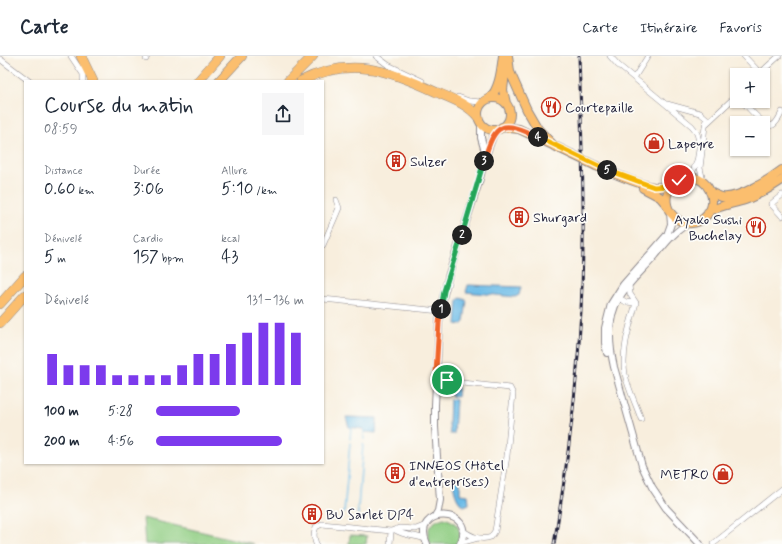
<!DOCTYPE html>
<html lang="fr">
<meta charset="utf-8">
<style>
body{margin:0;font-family:Mynerve,sans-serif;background:#f6f6f7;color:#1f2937;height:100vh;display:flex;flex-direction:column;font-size:15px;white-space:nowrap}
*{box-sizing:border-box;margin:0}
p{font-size:13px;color:#747a83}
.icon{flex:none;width:22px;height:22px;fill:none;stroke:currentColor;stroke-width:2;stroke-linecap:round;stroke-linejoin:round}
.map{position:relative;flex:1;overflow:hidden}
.details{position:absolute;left:24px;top:24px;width:300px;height:384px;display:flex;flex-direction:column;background:#fff;border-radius:0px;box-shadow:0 1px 3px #0004}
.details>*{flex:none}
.buttons{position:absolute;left:730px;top:12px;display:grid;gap:8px}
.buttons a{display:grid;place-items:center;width:40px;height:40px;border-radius:0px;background:#fff;box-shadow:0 1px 3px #0004;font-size:20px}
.pin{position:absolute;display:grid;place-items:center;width:34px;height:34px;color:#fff;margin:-17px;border:2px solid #fff;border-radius:50%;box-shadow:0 1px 4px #0007}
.km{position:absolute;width:20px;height:20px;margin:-10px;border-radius:50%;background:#222;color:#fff;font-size:11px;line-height:20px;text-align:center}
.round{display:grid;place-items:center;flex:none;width:42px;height:42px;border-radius:0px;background:#f6f6f7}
.headline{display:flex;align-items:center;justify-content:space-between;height:68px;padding:0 20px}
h1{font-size:22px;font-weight:600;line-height:30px}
.stats{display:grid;grid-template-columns:repeat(3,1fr);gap:6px;height:68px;padding:4px 20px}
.stats div{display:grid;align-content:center}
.stats b{font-size:17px;font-weight:600}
.stats small{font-size:11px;font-weight:400}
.stats p{font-size:11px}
.chart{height:112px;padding:8px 20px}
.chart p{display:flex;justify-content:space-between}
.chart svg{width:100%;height:72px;margin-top:4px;stroke:#7c3aed;stroke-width:6}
ul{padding:0 20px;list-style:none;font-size:13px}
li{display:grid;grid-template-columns:64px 48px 1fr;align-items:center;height:30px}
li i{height:10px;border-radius:5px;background:#7c3aed}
header{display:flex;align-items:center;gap:24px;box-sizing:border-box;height:56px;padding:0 20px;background:#fff;border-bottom:1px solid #e0e1e3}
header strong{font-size:19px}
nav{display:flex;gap:22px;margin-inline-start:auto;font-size:14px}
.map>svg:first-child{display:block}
.green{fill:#8fcd82;stroke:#58785e}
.water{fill:#6cbbe7;stroke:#476e91}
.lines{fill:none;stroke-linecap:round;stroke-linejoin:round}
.stream{stroke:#6cbbe7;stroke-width:1.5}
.minor-casing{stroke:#8d888c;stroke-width:6}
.tertiary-casing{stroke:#8d888c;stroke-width:8}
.primary-casing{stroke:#8d888c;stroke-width:10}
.motorway-casing{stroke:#8d888c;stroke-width:10}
.minor{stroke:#fff;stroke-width:5}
.tertiary{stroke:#fff;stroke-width:6}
.primary{stroke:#fbbe6e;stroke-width:8}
.motorway{stroke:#fbbe6e;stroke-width:9}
.rail-casing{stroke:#22223b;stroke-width:3}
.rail{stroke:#fdfcf7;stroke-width:1.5;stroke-dasharray:4.5;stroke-linecap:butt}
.primary-bridge-casing{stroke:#8d888c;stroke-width:10;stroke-linecap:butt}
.primary-bridge{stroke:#fbbe6e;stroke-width:8}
.split-1-casing{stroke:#fff;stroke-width:8}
.split-2-casing{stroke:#fff;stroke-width:8}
.split-3-casing{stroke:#fff;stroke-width:8}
.split-4-casing{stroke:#fff;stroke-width:8}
.split-5-casing{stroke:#fff;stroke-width:8}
.split-6-casing{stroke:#fff;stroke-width:8}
.split-1{stroke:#f0652b;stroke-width:5}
.split-2{stroke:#22a559;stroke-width:5}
.split-3{stroke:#22a559;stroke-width:5}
.split-4{stroke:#f0652b;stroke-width:5}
.split-5{stroke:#f5b400;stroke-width:5}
.split-6{stroke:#f5b400;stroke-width:5}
.labels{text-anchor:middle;stroke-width:3.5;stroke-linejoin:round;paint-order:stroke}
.poi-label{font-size:14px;fill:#22223b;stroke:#fdfcf7;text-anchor:start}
</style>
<header>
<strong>Carte</strong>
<nav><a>Carte</a><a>Itinéraire</a><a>Favoris</a></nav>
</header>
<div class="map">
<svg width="782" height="488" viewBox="0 0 782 488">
<rect width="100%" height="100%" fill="#fdfcf7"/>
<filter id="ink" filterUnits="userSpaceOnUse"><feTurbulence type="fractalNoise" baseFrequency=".025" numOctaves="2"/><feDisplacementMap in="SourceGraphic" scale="8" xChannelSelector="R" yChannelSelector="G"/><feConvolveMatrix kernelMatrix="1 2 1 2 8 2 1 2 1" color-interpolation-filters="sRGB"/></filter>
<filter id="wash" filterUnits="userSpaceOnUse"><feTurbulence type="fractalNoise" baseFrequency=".012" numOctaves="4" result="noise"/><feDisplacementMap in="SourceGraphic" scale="16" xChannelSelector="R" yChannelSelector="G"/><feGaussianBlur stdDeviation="0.9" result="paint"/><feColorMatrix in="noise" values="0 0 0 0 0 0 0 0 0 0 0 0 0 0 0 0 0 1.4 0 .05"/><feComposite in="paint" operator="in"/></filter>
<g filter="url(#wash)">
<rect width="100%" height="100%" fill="#f8eedd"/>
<!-- green -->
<path class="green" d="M143,462L254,488H145Z
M444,462C458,466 464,475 457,488H431C423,475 431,465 444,462Z
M350,479L367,480L366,488H349Z"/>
<!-- water -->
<path class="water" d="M468,229L521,231L519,239L515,241L466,236Z
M460,242L464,243L467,245L464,266L461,269L456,268L458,245Z
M452,330H458L457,341L451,340Z
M450,343L456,344L454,378H450L449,368Z
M346,361L377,362L376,377L364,376L363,373L349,371Z
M453,423L460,426V438L468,439L469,448L464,450C455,445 454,433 453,423Z"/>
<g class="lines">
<!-- stream -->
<path class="stream" d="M350,383L351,371
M364,383V374
M358,452L363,388
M344,457L350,387
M358,461V454"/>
</g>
</g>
<g filter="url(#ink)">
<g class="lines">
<defs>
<path id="minor" d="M71,0L83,18V25
M376,0L388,9L422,25
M610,0L618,9L634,22
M648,0L634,22L692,70C704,82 699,108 689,121
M744,0L760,17
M0,3L29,25
M146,3L147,0
M758,19L779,0
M458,41L469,45L482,46
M742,45C747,50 766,73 773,69C777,67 780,60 782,56
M667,48L700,57L706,62L700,112L703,125
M706,68L737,39
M782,139L771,148L782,160
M323,189L339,152L336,144
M629,229L630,238L636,247C630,268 621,295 625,318C628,333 636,348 641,363
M618,239L619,242L626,246L636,247
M323,243L440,255
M437,316L450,325
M436,331L445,326H453L510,332L513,338L507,400L495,475L491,481C480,485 471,480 462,474
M395,474C404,480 415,479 425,483
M460,487L478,482
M316,488C314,481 313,478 316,471L322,468L391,475
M390,488L391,475L399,472L416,473L426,469
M713,488L782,433"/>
<path id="tertiary" d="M481,68V82L486,99
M690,167C675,174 665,188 655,200C643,214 628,227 619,242C606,263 609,289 614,311L642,410L652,431L666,452L700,488
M607,297L605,287V272L611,248L623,229L667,179L671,168L670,157
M435,460L438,455L440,444L435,371V349L439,267L441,250L449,218L479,126L485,102L493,80L497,73
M427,488C409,449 479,451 460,488"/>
<path id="primary" d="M508,0L510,16L527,54L538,73L554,90
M478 58a16 16 0 1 1 32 0a16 16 0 1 1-32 0Z
M490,42C500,31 501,14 503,0
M506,47L503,34L506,8
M502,71L519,73L571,98
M596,110C614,117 636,128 654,131C670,133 675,121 689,121C708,121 719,144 707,159C687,182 652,152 673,128
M643,132L660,141L666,148
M710,136C714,138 718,140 722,141C739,143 769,124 782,114
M708,156C720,149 733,148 745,144C759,139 770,132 782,124"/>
<path id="motorway" d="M81,0L93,25
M198,25L220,0
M219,25L242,0
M288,25L313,0
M301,25C350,0 389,14 436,36C450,42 468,48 478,61
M0,248L25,220
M0,267L25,239"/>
</defs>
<!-- minor casing -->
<use href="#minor" class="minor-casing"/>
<!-- tertiary casing -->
<use href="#tertiary" class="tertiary-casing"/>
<!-- primary casing -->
<use href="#primary" class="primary-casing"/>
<!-- motorway casing -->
<use href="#motorway" class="motorway-casing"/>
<!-- minor -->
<use href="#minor" class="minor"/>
<!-- tertiary -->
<use href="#tertiary" class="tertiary"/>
<!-- primary -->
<use href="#primary" class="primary"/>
<!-- motorway -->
<use href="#motorway" class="motorway"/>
<defs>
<path id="rail" d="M554,488C571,390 582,290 583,190C584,127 581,63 579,0"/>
</defs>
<!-- rail casing -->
<use href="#rail" class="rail-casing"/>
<!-- rail -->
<use href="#rail" class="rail"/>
<defs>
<path id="primary-bridge" d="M571,98L596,110"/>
</defs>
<!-- primary-bridge casing -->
<use href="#primary-bridge" class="primary-bridge-casing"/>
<!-- primary-bridge -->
<use href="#primary-bridge" class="primary-bridge"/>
</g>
</g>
<g class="lines" filter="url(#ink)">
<defs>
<path id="split-1" d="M441,253L439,267L436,316L447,324"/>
<path id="split-2" d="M441,253L444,235L462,179"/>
<path id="split-3" d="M462,179L484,105"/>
<path id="split-4" d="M484,105C495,66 502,64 538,81"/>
<path id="split-5" d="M538,81L607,114"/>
<path id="split-6" d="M607,114L654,131L669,130L679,124"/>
</defs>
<!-- split-1 casing -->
<use href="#split-1" class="split-1-casing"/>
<!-- split-2 casing -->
<use href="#split-2" class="split-2-casing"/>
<!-- split-3 casing -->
<use href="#split-3" class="split-3-casing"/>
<!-- split-4 casing -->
<use href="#split-4" class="split-4-casing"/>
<!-- split-5 casing -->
<use href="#split-5" class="split-5-casing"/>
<!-- split-6 casing -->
<use href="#split-6" class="split-6-casing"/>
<!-- split-1 -->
<use href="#split-1" class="split-1"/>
<!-- split-2 -->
<use href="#split-2" class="split-2"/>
<!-- split-3 -->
<use href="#split-3" class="split-3"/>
<!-- split-4 -->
<use href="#split-4" class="split-4"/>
<!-- split-5 -->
<use href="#split-5" class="split-5"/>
<!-- split-6 -->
<use href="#split-6" class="split-6"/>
</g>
<!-- icons -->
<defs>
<symbol id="restaurant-ring" viewBox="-11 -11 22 22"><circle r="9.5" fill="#fdfcf7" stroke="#c8321e" stroke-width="1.5"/><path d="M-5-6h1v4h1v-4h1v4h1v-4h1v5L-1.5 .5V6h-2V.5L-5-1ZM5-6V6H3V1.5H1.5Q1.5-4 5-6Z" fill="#c8321e"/></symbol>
<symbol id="shop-ring" viewBox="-11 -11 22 22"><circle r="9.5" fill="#fdfcf7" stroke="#c8321e" stroke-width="1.5"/><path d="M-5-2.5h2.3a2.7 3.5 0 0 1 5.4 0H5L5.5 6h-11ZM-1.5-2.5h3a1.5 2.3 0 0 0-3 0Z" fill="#c8321e"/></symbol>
<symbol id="building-ring" viewBox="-11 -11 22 22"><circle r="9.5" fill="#fdfcf7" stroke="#c8321e" stroke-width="1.5"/><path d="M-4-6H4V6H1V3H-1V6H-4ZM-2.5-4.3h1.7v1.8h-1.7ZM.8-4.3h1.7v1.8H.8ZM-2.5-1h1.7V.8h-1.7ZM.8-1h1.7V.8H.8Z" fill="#c8321e"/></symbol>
</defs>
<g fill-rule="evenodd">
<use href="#restaurant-ring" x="540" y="40" width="22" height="22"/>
<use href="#shop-ring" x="643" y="76" width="22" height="22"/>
<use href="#building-ring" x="385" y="94" width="22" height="22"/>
<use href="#building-ring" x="508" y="150" width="22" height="22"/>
<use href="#restaurant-ring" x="745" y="160" width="22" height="22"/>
<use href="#building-ring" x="384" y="406" width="22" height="22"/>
<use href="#shop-ring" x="712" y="407" width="22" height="22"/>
<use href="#building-ring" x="301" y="447" width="22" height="22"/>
</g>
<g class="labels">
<!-- poi labels -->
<g class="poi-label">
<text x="565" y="56">Courtepaille</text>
<text x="668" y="92">Lapeyre</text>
<text x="410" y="110">Sulzer</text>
<text x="533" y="166">Shurgard</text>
<text x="742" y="168" text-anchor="end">Ayako Sushi<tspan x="742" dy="16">Buchelay</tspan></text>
<text x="409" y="414">INNEOS (Hôtel<tspan x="409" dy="16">d'entreprises)</tspan></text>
<text x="709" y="423" text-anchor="end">METRO</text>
<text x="326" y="463">BU Sarlet DP4</text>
</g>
</g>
</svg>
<div class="buttons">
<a>+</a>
<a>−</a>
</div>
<div class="pin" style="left:447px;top:324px;background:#1e9e55"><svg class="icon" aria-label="arrive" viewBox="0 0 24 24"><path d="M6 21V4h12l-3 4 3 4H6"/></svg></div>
<div class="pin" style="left:679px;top:124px;background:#d93025"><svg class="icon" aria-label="check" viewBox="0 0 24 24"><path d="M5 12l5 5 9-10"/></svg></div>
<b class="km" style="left:441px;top:253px">1</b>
<b class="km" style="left:462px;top:179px">2</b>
<b class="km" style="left:484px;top:105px">3</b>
<b class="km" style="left:538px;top:81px">4</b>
<b class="km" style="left:607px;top:114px">5</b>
<section class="details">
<div class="headline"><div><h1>Course du matin</h1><p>08:59</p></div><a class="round"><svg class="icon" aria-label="share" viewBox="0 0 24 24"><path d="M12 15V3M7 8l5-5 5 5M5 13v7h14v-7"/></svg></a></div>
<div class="stats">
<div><p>Distance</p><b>0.60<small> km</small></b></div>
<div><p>Durée</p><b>3:06</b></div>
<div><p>Allure</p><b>5:10<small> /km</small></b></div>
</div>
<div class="stats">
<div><p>Dénivelé</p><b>5<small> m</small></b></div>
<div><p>Cardio</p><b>157<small> bpm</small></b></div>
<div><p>kcal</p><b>43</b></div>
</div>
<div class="chart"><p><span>Dénivelé</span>131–136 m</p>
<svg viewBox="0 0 160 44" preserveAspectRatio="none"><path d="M5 44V25M15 44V32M25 44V32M35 44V32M45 44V38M55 44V38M65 44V38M75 44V38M85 44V32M95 44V25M105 44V25M115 44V19M125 44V12M135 44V6M145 44V6M155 44V12"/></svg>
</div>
<ul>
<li><b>100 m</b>5:28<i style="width:57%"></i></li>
<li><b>200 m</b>4:56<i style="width:85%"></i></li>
</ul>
</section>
</div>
